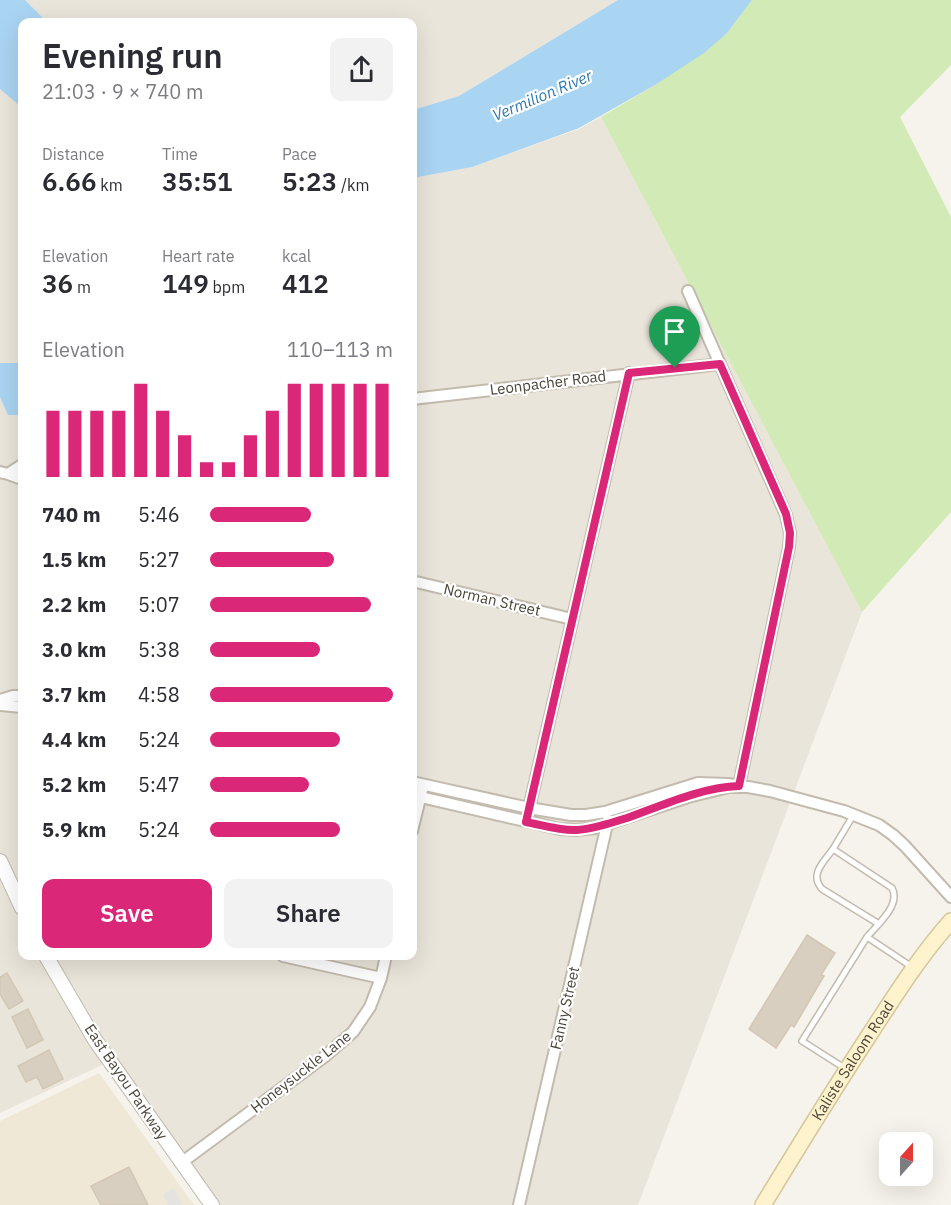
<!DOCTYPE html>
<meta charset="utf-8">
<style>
body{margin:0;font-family:"IBM Plex Sans",sans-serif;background:#f2f2f3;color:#2b2b33;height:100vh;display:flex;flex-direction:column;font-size:22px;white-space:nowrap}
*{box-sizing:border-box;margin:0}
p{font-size:20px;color:#7c7c81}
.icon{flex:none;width:33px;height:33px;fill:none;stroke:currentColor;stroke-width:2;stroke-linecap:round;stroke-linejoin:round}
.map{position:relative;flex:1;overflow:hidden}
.details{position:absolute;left:18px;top:18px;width:399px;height:942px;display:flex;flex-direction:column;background:#fff;border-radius:12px;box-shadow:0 6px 24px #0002}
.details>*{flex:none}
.needle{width:39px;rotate:21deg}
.buttons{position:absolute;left:879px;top:1132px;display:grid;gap:12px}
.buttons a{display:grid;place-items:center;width:54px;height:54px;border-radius:12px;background:#fff;box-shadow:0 6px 24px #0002;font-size:30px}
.pin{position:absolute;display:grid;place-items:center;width:51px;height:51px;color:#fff;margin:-62px -26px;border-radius:50% 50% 50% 0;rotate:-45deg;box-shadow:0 0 6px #0007}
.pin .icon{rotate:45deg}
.round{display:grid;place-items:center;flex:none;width:63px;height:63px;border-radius:12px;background:#f2f2f3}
.headline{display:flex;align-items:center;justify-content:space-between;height:102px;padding:0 24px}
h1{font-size:33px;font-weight:600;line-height:45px}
.figures{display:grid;grid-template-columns:repeat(3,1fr);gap:9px;height:102px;padding:6px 24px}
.figures div{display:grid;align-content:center}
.figures b{font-size:26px;font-weight:600}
.figures small{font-size:16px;font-weight:400}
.figures p{font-size:16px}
.chart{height:168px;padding:12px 24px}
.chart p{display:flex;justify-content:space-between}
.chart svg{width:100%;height:108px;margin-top:6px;stroke:#db2777;stroke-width:6}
.primary-button{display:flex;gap:12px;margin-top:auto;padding:12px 24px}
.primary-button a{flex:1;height:69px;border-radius:12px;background:#db2777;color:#fff;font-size:24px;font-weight:600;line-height:69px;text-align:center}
.primary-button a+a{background:#f2f2f3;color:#2b2b33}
ul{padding:0 24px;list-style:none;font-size:20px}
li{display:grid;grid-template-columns:96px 72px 1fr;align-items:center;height:45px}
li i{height:15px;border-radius:8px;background:#db2777}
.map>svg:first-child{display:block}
.residential{fill:#eae5da}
.education{fill:#efe8d6}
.green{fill:#d2eab5}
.parking{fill:#e5e3e0}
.water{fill:#a9d4f2}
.building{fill:#d8cfc1;stroke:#d3c7b4;stroke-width:1.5}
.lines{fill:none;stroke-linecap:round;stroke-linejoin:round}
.service-casing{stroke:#c2bbae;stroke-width:8}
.minor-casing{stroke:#c2bbae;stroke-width:14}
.tertiary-casing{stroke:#c2bbae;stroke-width:16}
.secondary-casing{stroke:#d6c79b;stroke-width:18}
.service{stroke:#fff;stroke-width:5}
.minor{stroke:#fff;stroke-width:10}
.tertiary{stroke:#fff;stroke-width:14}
.secondary{stroke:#fff3cd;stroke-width:15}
.route-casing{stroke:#fff;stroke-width:12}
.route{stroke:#db2777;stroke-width:8}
.labels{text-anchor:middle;stroke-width:4.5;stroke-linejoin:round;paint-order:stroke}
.street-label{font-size:15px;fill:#4b4439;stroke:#fff}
.water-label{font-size:16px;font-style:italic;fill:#2e7ab2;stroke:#fff}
</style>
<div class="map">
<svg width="951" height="1205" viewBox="0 0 951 1205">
<rect width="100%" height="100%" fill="#f6f3ec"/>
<!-- residential -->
<path class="residential" d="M25,0H618L459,96L413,110L412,22H47Z
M0,89L22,108V956H412L413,178L472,167L579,129L601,117L862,612L638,1205H220L117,1058L0,1113Z"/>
<!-- education -->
<path class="education" d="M99,1073L194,1205H0V1121Z"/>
<!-- green -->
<path class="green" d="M752,0H951V65L900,117L951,217V512L862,612L601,117L655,85L727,33Z"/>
<!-- parking -->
<path class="parking" d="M174,1188L182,1205H168L163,1194Z"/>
<!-- water -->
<path class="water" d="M0,0H25L47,22H22V108L0,89Z
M618,0H752L727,33L704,53L655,85L579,128L472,167L413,178V110L459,96Z
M0,363H22V415H8L0,397Z"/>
<!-- building -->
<path class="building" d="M807,935L835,953L821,975L824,976L794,1027L791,1025L776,1048L749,1029Z
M7,973L23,1001L9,1009L0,994V977Z
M28,1009L43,1040L27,1048L12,1017Z
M49,1050L63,1079L43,1089L37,1077L26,1082L18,1066Z
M129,1167L148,1205H101L91,1186Z"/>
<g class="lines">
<defs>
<path id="service" d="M854,814L833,849L892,888C901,905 878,924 867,937
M833,849C824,862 809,874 822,889L879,924
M846,1069L802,1041L867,937L912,967"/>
<path id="minor" d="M412,399L720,364
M0,472L8,474L22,465
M8,474L22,479
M412,581L572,619
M0,700L13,696H22
M0,705L22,707
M412,782L529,808L571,815H586L605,812L698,783L728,784L739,786L789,547L790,533L786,515L688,291
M412,795L560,829L576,830L595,828L688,797L729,787H748L770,791L844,811L879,825L893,835L905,846L951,897
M528,813L629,373
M412,831L422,790
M283,956L381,978
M181,1163L324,1057L353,1032L370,1007L381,978L386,956
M519,1205L608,820"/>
<path id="tertiary" d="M0,861L22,908
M46,956L95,1040L212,1205"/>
<g id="secondary">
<path id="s1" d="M763,1205C797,1149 832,1092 868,1037C894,997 919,957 951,921"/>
</g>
</defs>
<!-- service casing -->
<use href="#service" class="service-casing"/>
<!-- minor casing -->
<use href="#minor" class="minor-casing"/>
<!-- tertiary casing -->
<use href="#tertiary" class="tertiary-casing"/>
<!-- secondary casing -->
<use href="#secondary" class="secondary-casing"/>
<!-- service -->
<use href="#service" class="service"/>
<!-- minor -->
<use href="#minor" class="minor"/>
<!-- tertiary -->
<use href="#tertiary" class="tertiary"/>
<!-- secondary -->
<use href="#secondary" class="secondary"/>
</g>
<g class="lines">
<defs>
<path id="route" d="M720,364L786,514L790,533L789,547L739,786C702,787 661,806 627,818C610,823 594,829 577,830C560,831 542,825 526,822L629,373Z"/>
</defs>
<!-- route casing -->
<use href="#route" class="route-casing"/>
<!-- route -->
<use href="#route" class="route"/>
</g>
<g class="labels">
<!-- street labels -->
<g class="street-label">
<text transform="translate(548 383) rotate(-7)" y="5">Leonpacher Road</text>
<text transform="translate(492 600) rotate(13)" y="5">Norman Street</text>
<text transform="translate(565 1008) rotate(-77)" y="5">Fanny Street</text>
<text dy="5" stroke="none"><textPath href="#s1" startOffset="170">Kaliste Saloom Road</textPath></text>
<text transform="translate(301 1072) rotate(-38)" y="5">Honeysuckle Lane</text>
<text transform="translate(126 1082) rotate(56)" y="5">East Bayou Parkway</text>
</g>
<!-- water labels -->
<g class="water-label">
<text transform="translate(542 95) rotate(-23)" y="6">Vermilion River</text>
</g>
</g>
</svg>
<div class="buttons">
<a><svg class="needle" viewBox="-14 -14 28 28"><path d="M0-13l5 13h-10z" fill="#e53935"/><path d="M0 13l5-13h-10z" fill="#7c7c81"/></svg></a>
</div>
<div class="pin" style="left:675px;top:368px;background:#1e9e55"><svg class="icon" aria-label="arrive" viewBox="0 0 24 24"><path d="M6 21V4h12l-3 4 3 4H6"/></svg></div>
<section class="details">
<div class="headline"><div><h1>Evening run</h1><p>21:03 · 9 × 740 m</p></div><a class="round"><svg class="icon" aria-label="share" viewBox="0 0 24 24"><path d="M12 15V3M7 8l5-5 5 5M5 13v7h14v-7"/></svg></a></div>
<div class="figures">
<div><p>Distance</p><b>6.66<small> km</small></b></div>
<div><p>Time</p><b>35:51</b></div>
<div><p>Pace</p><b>5:23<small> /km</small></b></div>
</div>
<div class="figures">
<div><p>Elevation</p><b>36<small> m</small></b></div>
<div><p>Heart rate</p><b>149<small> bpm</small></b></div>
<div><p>kcal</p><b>412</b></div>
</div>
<div class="chart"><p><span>Elevation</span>110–113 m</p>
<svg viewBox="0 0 160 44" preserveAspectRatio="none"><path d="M5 44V17M15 44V17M25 44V17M35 44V17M45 44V6M55 44V17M65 44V27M75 44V38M85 44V38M95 44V27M105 44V17M115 44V6M125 44V6M135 44V6M145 44V6M155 44V6"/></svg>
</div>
<ul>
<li><b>740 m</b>5:46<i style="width:55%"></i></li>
<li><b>1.5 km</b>5:27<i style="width:68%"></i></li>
<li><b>2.2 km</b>5:07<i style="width:88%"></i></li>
<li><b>3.0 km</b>5:38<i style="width:60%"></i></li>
<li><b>3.7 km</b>4:58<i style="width:100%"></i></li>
<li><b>4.4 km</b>5:24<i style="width:71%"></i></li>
<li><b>5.2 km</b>5:47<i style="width:54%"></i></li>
<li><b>5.9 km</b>5:24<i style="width:71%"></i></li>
</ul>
<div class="primary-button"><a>Save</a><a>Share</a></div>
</section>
</div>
